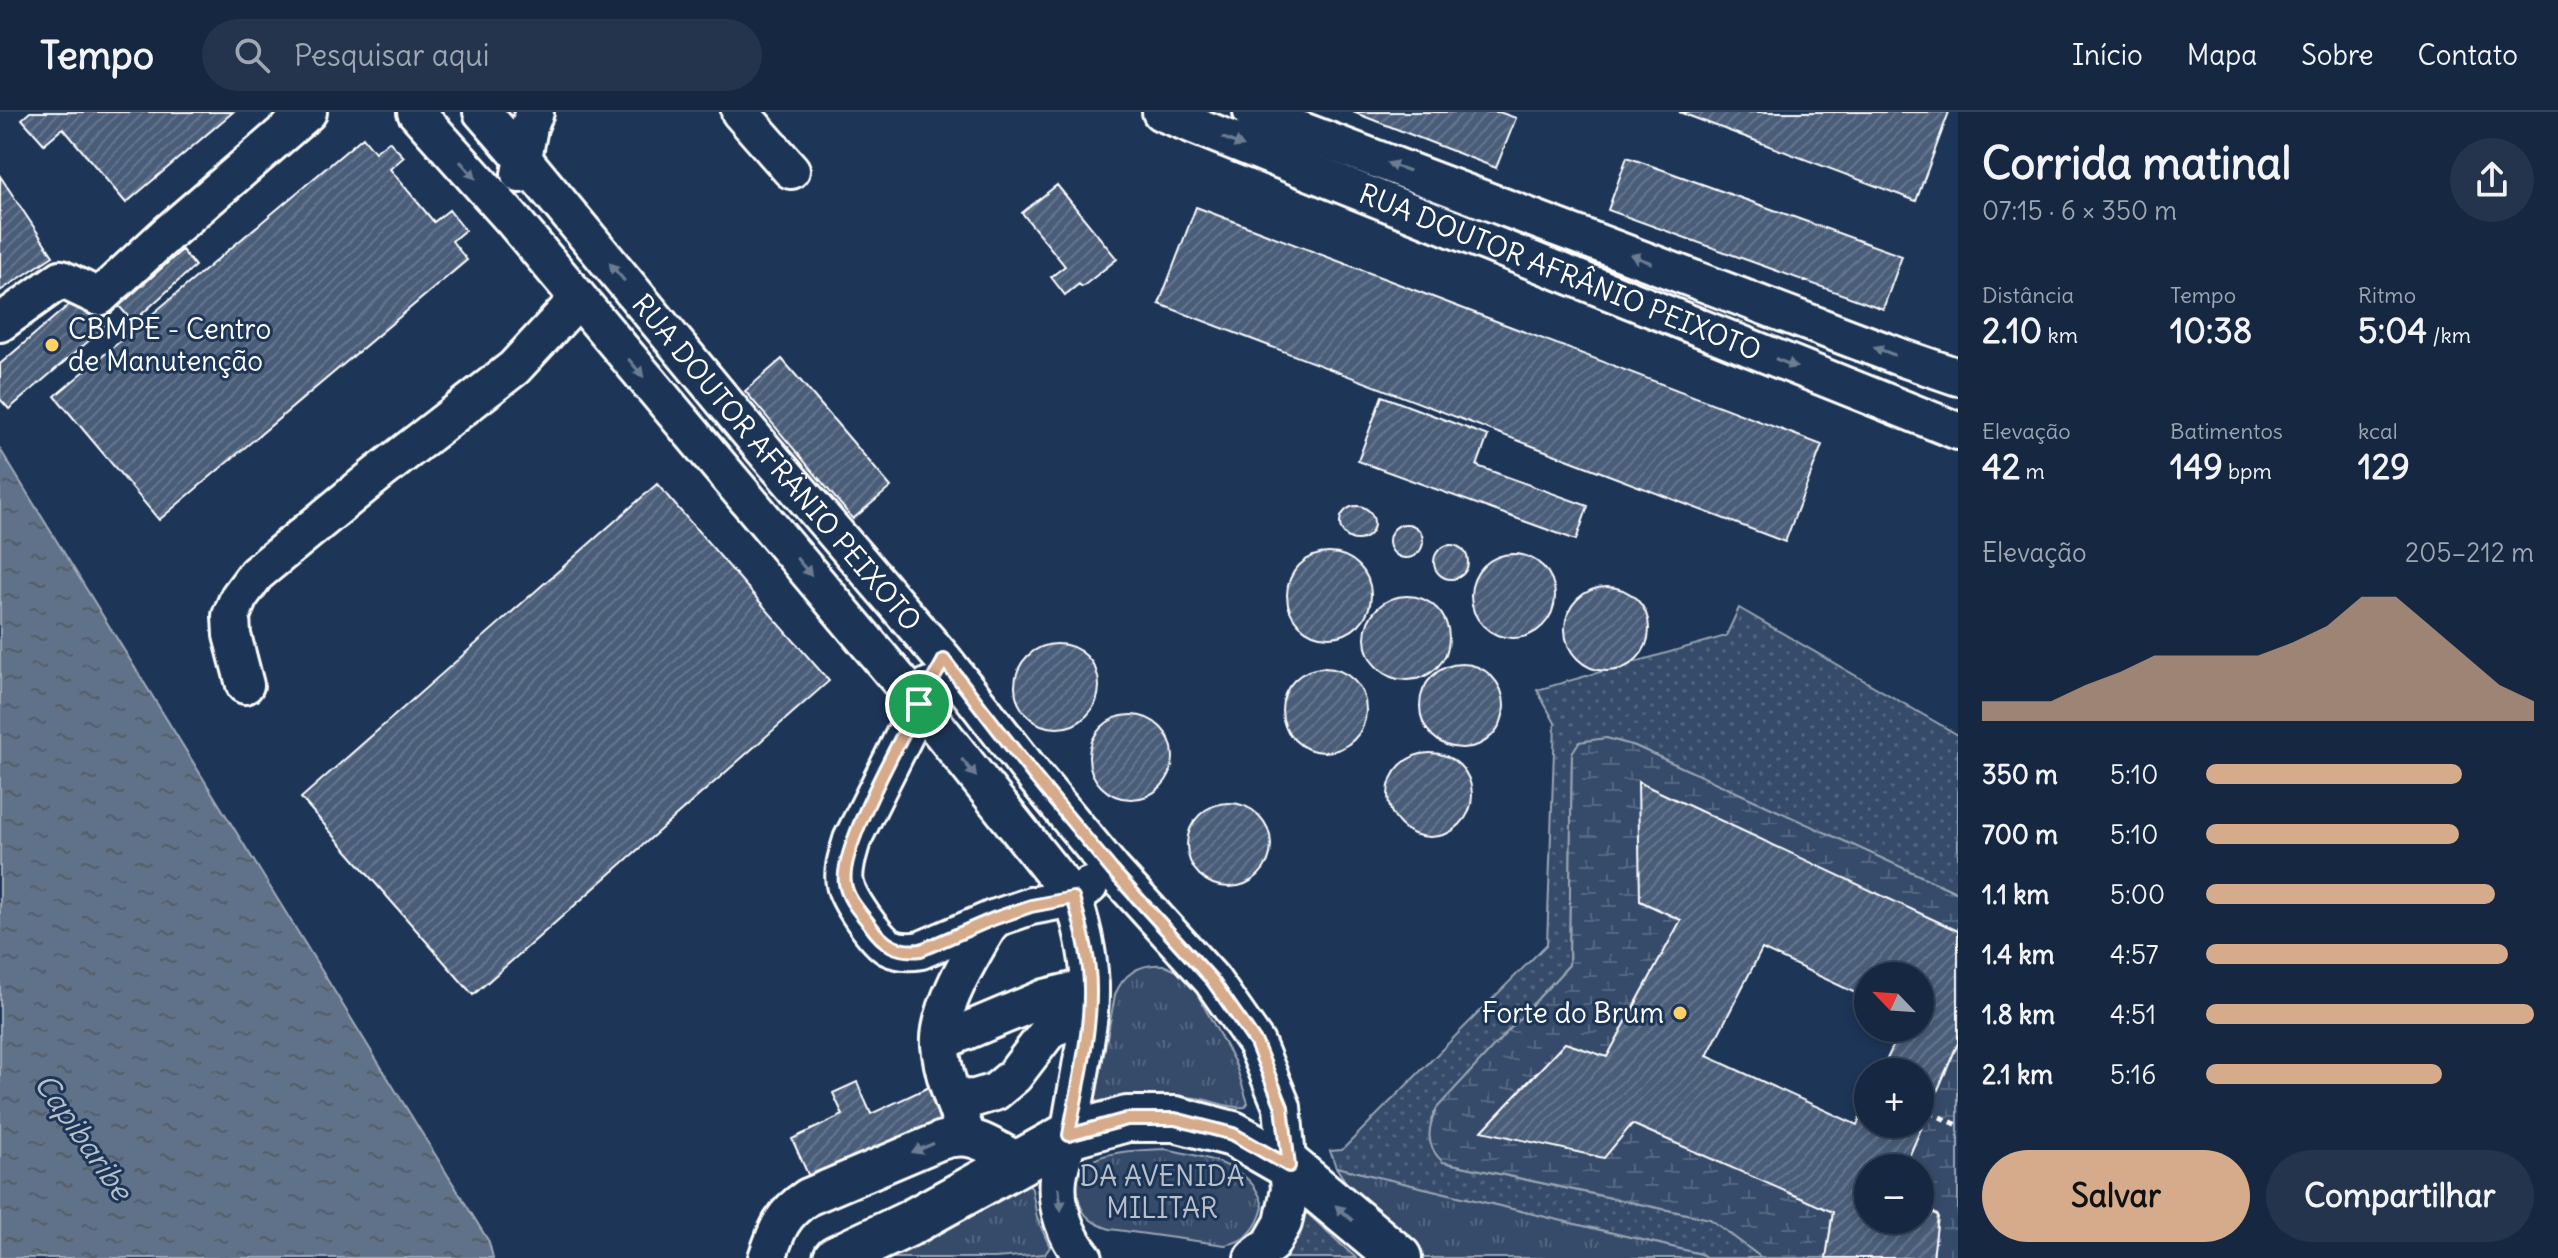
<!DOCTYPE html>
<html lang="pt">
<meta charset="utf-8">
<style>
body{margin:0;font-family:Delius,sans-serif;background:#23344c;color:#f1f3f6;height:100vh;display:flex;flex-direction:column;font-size:30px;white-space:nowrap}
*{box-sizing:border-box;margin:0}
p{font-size:26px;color:#9ea6b1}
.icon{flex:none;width:44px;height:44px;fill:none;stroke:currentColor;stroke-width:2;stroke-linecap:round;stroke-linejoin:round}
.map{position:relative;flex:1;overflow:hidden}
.sheet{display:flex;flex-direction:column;background:#162841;width:600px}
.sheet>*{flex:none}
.needle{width:52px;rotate:295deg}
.buttons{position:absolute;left:1854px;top:850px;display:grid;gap:16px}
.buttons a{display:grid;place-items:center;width:80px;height:80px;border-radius:50%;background:#162841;box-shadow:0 4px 12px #0003,0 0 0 2px #35445a;font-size:40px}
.pin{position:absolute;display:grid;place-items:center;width:68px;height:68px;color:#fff;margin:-34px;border:4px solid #fff;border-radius:50%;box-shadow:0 2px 8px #0007}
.round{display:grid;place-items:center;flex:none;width:84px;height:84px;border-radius:42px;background:#23344c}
.summary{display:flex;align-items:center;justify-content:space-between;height:136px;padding:0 24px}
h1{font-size:44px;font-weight:700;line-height:60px}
.metrics{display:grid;grid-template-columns:repeat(3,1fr);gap:12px;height:136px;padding:8px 24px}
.metrics div{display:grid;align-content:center}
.metrics b{font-size:34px;font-weight:700}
.metrics small{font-size:22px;font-weight:400}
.metrics p{font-size:22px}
.chart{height:224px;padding:16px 24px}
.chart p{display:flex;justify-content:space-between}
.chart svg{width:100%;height:144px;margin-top:8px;fill:#d6ab8b;opacity:.7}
.cta{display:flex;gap:16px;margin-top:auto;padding:16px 24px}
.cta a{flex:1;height:92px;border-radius:48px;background:#d6ab8b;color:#111;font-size:32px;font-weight:700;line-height:92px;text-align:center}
.cta a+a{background:#23344c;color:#f1f3f6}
ul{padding:0 24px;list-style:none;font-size:26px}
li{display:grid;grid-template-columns:128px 96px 1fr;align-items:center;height:60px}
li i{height:20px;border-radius:10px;background:#d6ab8b}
header{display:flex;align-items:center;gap:48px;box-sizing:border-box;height:112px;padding:0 40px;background:#162841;border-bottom:2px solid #35445a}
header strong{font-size:38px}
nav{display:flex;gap:44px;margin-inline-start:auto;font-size:28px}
.search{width:560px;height:72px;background:#23344c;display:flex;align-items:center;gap:20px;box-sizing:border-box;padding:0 28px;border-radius:44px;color:#9ea6b1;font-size:30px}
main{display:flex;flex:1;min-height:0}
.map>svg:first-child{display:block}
.grass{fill:url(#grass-dots);stroke:#9aa5b4;stroke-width:2}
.wetland{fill:url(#wetland-marsh);stroke:#9aa5b4;stroke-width:2}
.park{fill:url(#park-tufts);stroke:#9aa5b4;stroke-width:2}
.water{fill:url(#water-ripples);stroke:#a0aab8;stroke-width:2}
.building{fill:url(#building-hatch);stroke:#fff;stroke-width:2;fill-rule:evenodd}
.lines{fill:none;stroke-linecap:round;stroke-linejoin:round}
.minor-casing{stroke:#fff;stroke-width:42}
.major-casing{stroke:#fff;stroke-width:50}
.path{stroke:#fff;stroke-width:5;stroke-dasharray:6 6;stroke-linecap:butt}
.minor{stroke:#1d3557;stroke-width:36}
.major{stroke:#1d3557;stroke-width:44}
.oneway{fill:#6c7c92}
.route-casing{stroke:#fff;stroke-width:16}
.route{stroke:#d6ab8b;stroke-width:10}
.poi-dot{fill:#ffd166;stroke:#1d3557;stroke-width:3}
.labels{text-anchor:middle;stroke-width:6;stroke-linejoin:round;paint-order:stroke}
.street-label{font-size:28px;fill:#fff;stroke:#1d3557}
.poi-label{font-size:28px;fill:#fff;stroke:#1d3557;text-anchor:start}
.park-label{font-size:28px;fill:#b9c0ca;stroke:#1d3557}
.water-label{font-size:30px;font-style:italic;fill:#b8c0ca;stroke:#1d3557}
</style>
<header>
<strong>Tempo</strong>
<div class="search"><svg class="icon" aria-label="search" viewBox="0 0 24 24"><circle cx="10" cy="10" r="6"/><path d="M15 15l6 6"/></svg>Pesquisar aqui</div>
<nav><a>Início</a><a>Mapa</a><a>Sobre</a><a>Contato</a></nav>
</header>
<main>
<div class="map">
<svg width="1958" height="1146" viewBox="0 0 1958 1146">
<defs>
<pattern id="grass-dots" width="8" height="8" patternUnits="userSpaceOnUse" patternTransform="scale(2)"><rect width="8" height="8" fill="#364b69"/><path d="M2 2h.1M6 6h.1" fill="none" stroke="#546680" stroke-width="1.8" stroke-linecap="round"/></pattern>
<pattern id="wetland-marsh" width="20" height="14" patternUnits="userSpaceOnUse" patternTransform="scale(2)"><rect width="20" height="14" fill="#364b69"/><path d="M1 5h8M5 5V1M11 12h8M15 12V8" fill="none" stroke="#546680"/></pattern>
<pattern id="park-tufts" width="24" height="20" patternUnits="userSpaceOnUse" patternTransform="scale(2)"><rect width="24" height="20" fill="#364b69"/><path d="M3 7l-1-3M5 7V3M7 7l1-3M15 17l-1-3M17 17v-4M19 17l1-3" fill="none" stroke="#546680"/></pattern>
<pattern id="water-ripples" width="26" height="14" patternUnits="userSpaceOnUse" patternTransform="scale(2)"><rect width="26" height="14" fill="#617289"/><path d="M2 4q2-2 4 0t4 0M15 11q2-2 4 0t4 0" fill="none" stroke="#555d67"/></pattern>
<pattern id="building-hatch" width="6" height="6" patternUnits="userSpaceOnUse" patternTransform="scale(2)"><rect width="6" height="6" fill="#4a5d79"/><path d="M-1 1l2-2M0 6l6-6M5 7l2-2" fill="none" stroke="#65758d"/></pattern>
</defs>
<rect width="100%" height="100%" fill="#1d3557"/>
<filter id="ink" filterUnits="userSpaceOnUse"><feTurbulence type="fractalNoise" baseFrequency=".0125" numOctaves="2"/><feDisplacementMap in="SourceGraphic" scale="16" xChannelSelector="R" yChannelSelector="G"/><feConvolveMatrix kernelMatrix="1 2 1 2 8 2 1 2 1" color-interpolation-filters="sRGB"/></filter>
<g filter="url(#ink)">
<!-- grass -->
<path class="grass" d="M1739,496L1958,623V781L1635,634L1606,626L1572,641L1569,853L1437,996L1431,1008L1443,1050L1710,1107L1762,1146H1707L1701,1142L1336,1055L1330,1039L1342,1038L1547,832L1555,611L1537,578L1726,524Z
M1305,1102H1308L1356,1146H1284L1296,1128Z"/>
<!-- wetland -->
<path class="wetland" d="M1606,626L1635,634L1958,781V819L1640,789L1681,808L1607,945L1565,931L1483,1018L1603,1046L1632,1012L1833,1100L1826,1146H1762L1710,1107L1443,1050C1425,1034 1427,1017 1437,996L1569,853L1572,641L1579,630Z
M1958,931V1146H1933L1938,1104L1920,1090V1056H1904Z"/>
<!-- park -->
<path class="park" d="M1163,853L1179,860L1190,869L1235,951L1248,991L1245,995C1229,997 1212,988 1196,986C1161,980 1128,983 1095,990L1115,883C1123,862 1140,851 1163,853Z
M1165,1037C1200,1044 1255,1052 1263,1095C1258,1115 1246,1130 1225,1133L1110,1117C1094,1112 1083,1105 1079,1089C1063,1036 1132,1039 1165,1037Z
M1336,1055L1701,1142L1707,1146H1424L1349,1075Z
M1028,1070L1032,1077L1037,1106L1050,1135L1045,1142L995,1146H859Z"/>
<!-- water -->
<path class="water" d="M0,337L489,1130L493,1146H0Z"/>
<!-- building -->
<path class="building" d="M30,0H233L126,91L63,16L44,32L22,7Z
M1353,0H1499L1516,6L1496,56Z
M1679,0H1949L1916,89Z
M363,25L375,40L389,29L404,45L390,57L434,110L449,98L465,118L452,129L467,148L159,408L55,284Z
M1627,45L1902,144L1883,197L1608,98Z
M0,64L53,144L0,179Z
M1057,73L1117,147L1082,175L1079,172L1065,183L1051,165L1065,154L1022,101Z
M1196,95L1822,333L1785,430L1159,192Z
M182,138L195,154L133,210L119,194Z
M79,184L105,215L9,297L0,287V252Z
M782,247L891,375L853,407L745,279Z
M1382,284L1488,324L1477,354L1588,394L1576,428L1358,349Z
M657,372L829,569L473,883L301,686Z
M1340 411a17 17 0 1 1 34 0a17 17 0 1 1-34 0Z
M1389 429a17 17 0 1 1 34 0a17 17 0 1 1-34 0Z
M1434 450a17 17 0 1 1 34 0a17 17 0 1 1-34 0Z
M1287 483a42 42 0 1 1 84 0a42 42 0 1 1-84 0Z
M1471 484a42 42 0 1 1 84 0a42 42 0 1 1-84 0Z
M1565 517a42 42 0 1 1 84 0a42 42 0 1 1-84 0Z
M1365 526a42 42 0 1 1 84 0a42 42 0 1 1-84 0Z
M1015 574a42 42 0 1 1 84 0a42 42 0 1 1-84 0Z
M1420 594a42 42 0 1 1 84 0a42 42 0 1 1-84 0Z
M1282 598a42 42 0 1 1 84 0a42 42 0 1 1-84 0Z
M1089 645a42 42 0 1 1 84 0a42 42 0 1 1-84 0Z
M1388 683a42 42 0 1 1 84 0a42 42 0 1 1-84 0Z
M1638,670L1958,819V931L1904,1056H1868V1108H1920V1090L1938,1104L1933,1146H1826L1833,1100L1632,1012L1604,1046L1482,1019L1565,931L1607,945L1681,808L1640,789ZM1762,837L1868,887V864H1920V916H1900L1901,917L1881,960H1920V1012H1868V989L1857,1013L1707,944Z
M1187 733a42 42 0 1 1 84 0a42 42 0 1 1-84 0Z
M857,970L871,1002L931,974L949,1013L814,1076L792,1027L843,1003L833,981Z"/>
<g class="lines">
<defs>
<g id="minor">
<path d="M416,0L512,107L919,592L1073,786C1085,823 1093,863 1089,901C1085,940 1076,979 1070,1018C1067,1034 1060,1050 1058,1066C1055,1095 1066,1125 1084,1146"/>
<path id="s1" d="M482,0L523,47L764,338L944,548L1035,665L1112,758L1212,868L1256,931L1282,995L1290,1077L1283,1111L1271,1132L1253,1146"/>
<path d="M740,0L791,58"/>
<path id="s2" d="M1161,0L1958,319"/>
<path d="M1252,0L1897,244L1958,265"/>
<path d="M520,62L529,15L535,0"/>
<path d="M0,211L61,167L99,185L167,122L308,0"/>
<path d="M245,573L232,523L231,504L239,485L256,462L380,360L514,256L578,187"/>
<path d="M929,574L852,728C848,742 842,758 845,772C848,787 876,828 889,835C899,840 910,840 921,838L993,807L1031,794L1073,786L1089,774"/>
<path d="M940,930L1045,886L1090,875"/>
<path d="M953,987L975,986L995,980L1014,964L1050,917L1089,902"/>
<path d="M967,1024C956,995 943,965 940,933C937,897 974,838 993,807"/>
<path d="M767,1146C777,1117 782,1102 808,1085L940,1029C974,1018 991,1035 1021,1051"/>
</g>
<path id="major" d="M836,1146L908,1112L1069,1023L1127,1007H1175L1233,1022L1289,1054L1399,1146"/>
</defs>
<!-- minor casing -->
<use href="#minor" class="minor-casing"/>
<!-- major casing -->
<use href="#major" class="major-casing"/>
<!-- path -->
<path class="path" d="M1929,1000L1958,1013"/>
<!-- minor -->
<use href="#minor" class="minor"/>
<!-- major -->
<use href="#major" class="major"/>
</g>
<!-- one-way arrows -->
<defs><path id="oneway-solid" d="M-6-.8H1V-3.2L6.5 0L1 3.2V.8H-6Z" transform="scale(2)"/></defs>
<g class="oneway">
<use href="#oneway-solid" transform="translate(1233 30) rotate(23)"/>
<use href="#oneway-solid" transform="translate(1398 55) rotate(-160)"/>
<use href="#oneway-solid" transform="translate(468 58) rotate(48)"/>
<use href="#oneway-solid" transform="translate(1641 147) rotate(-159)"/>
<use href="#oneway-solid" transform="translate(617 160) rotate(-130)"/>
<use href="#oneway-solid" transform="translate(1884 239) rotate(-159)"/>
<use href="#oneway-solid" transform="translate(1786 251) rotate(22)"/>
<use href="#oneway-solid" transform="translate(636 256) rotate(50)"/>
<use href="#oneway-solid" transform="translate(804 455) rotate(50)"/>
<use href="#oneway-solid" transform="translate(969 656) rotate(51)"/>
<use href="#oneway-solid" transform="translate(923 1036) rotate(157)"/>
<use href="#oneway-solid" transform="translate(1060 1087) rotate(84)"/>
<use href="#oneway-solid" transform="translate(1344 1101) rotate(-138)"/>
</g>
</g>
<g class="lines" filter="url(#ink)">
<defs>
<path id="route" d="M944,548L1035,665L1112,758L1212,868L1256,931L1282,995L1289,1054L1233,1022L1175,1007H1127L1069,1023C1077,976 1091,923 1090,876C1090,846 1082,815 1073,786L1031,794L993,807L921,838C897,841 883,832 870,813C861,801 847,787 845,771C838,733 922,587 944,548Z"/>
</defs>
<!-- route casing -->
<use href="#route" class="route-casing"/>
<!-- route -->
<use href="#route" class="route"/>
</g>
<!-- markers -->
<g class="poi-dot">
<circle cx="52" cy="233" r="8"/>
<circle cx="1680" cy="901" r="8"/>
</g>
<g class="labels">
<!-- street labels -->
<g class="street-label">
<text dy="10" stroke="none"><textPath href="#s2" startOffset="430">RUA DOUTOR AFRÂNIO PEIXOTO</textPath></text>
<text dy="10" stroke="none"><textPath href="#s1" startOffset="458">RUA DOUTOR AFRÂNIO PEIXOTO</textPath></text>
</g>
<!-- poi labels -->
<g class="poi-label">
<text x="68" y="227">CBMPE - Centro<tspan x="68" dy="32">de Manutenção</tspan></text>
<text x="1664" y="911" text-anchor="end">Forte do Brum</text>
</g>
<!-- park labels -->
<g class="park-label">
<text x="1162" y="1074">DA AVENIDA<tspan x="1162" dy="32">MILITAR</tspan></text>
</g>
<!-- water labels -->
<g class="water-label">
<text transform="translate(83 1025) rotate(55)" y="10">Capibaribe</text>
</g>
</g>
</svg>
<div class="buttons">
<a><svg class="needle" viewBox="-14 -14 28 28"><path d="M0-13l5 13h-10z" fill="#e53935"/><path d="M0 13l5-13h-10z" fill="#9ea6b1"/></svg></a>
<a>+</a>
<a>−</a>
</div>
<div class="pin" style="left:919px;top:592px;background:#1e9e55"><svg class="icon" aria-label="arrive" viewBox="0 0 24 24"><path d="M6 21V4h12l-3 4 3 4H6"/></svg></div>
</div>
<section class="sheet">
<div class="summary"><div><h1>Corrida matinal</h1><p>07:15 · 6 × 350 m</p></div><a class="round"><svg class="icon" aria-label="share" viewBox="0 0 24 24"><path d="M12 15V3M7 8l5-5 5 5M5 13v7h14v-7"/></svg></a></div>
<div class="metrics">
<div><p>Distância</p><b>2.10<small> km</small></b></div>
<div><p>Tempo</p><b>10:38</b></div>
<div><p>Ritmo</p><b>5:04<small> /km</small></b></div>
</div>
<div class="metrics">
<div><p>Elevação</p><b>42<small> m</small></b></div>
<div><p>Batimentos</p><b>149<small> bpm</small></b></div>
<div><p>kcal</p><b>129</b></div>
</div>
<div class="chart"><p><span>Elevação</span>205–212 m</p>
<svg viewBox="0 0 160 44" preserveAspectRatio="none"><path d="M0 44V38L10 38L20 38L30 33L40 29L50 24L60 24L70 24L80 24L90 20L100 15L110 6L120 6L130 15L140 24L150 33L160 38V44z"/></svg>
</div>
<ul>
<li><b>350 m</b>5:10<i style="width:78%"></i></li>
<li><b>700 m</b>5:10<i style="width:77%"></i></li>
<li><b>1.1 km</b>5:00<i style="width:88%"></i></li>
<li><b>1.4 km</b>4:57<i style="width:92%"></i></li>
<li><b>1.8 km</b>4:51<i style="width:100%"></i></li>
<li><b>2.1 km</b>5:16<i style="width:72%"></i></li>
</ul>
<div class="cta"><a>Salvar</a><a>Compartilhar</a></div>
</section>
</main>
